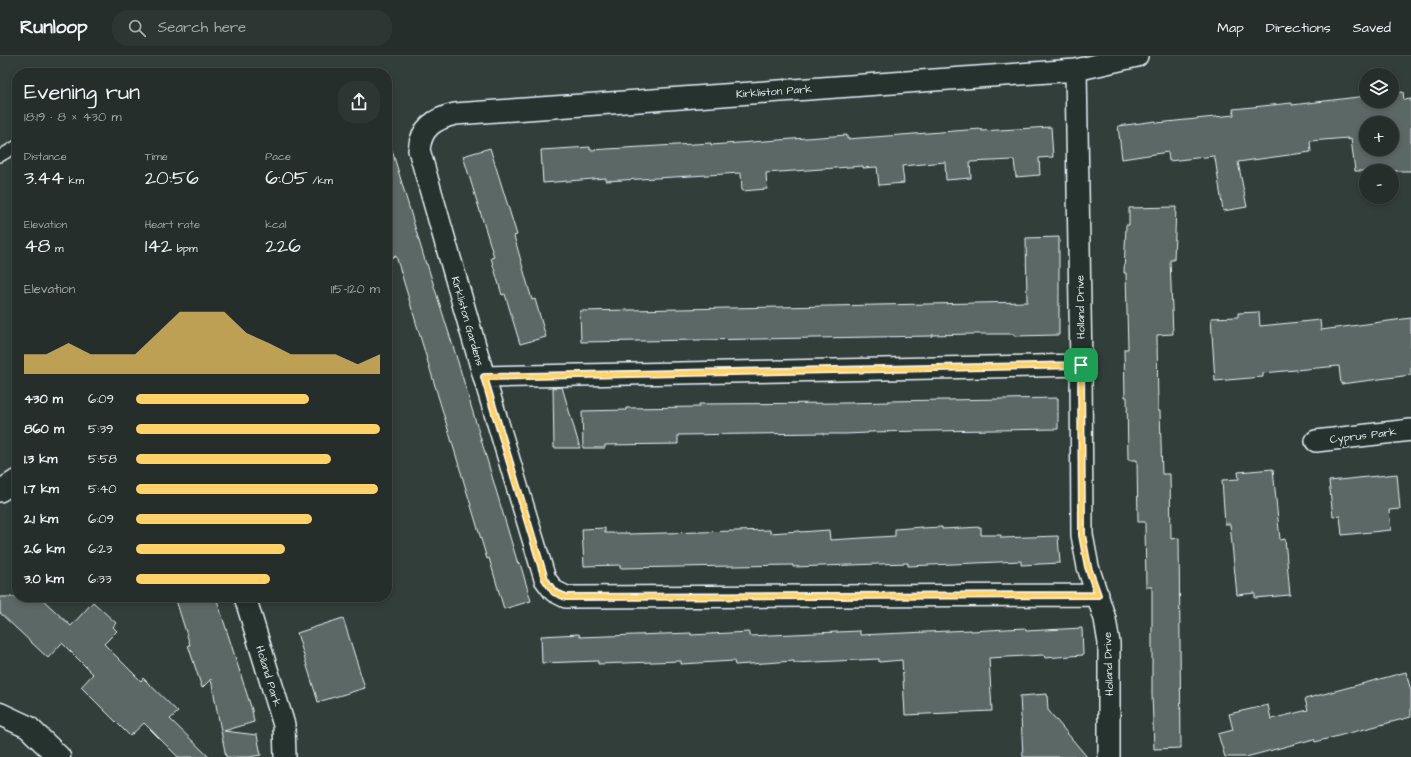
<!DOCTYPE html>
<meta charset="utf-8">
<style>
body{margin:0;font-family:"Architects Daughter",sans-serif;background:#2e3633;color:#f1f3f6;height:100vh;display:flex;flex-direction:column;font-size:15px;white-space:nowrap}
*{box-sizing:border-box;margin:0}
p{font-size:13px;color:#a4a8a9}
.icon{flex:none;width:22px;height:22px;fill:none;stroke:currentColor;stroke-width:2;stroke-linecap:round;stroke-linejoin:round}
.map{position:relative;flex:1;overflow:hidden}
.drawer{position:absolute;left:12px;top:12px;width:380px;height:534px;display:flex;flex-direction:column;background:#262e2b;border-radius:16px;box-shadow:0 2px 6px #0003,0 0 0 1px #424a47}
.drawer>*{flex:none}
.buttons{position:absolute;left:1359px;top:12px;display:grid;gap:8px}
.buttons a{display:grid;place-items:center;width:40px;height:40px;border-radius:50%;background:#262e2b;box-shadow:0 2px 6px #0003,0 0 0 1px #424a47;font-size:20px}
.pin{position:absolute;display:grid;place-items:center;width:34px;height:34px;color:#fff;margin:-17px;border-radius:8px;box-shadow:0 2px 6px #0006}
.round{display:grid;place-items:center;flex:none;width:42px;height:42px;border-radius:16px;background:#2e3633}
.headline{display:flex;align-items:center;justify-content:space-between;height:68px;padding:0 12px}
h1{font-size:22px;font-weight:600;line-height:30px}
.stats{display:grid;grid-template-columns:repeat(3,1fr);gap:6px;height:68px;padding:4px 12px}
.stats div{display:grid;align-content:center}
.stats b{font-size:20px;font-weight:600}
.stats small{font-size:11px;font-weight:400}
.stats p{font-size:11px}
.chart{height:112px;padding:8px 12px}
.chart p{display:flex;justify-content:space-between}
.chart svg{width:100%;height:72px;margin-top:4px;fill:#ffd166;opacity:.7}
ul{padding:0 12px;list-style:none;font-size:13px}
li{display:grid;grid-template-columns:64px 48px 1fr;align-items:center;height:30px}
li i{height:10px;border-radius:5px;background:#ffd166}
header{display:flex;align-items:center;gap:24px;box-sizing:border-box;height:56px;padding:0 20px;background:#262e2b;border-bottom:1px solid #424a47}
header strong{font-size:19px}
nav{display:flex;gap:22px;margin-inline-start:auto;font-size:14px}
.search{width:280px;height:36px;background:#2e3633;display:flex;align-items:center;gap:10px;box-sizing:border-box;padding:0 14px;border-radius:16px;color:#a4a8a9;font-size:15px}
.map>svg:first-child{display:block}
.building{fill:#5c6865;stroke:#e8f1f8;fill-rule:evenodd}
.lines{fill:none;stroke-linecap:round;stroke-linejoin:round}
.service-casing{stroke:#e8f1f8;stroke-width:14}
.minor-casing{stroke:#e8f1f8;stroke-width:24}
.tertiary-casing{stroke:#e8f1f8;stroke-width:25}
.service{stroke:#26332d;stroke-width:11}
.minor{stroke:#26332d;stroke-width:21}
.tertiary{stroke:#26332d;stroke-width:22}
.route-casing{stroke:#fff;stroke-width:8}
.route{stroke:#ffd166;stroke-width:5}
.labels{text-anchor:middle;stroke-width:4;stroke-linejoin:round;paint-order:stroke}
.street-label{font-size:11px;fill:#e8f1f8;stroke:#26332d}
</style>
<header>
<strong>Runloop</strong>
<div class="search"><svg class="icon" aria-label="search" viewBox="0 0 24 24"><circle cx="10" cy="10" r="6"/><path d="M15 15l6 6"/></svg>Search here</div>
<nav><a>Map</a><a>Directions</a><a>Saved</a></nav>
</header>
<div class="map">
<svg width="1411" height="701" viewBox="0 0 1411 701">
<rect width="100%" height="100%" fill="#323e39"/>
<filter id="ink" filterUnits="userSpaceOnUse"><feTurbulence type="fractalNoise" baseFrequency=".025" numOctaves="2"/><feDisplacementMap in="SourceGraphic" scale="8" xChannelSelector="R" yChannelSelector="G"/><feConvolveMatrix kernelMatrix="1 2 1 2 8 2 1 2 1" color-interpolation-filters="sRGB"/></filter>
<g filter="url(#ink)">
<!-- building -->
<path class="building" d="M1403,36L1404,44L1411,43V115H1355L1351,83L1348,84V82L1310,85L1311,96L1238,106L1247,151L1223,155L1215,102H1214V100L1169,105L1168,96L1122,103L1118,70L1156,65L1157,67L1234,59L1233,53L1292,47V49L1366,40V45H1392V37ZM1366,67H1392V93H1366Z
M1051,71L1053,101L1039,102L1040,119L1016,121L1014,104L970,106L971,122L946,124L945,106L902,110L904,127L879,129L877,111L863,112V110L766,117L767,133L742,135L741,117L606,125V122L543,127L541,94L590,91V94L711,87V89L847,79V83L981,73L982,75Z
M490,92L517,179L514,180L532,244L535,243L546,281L520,288L505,238L502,239L491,202L494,201L463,100Z
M392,94L426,208H427L458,306L518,508L520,507L531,545L504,553L489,502L487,503L396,200L387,203V95Z
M1176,151L1174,204H1170L1173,278L1157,279L1158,355H1160L1162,418H1170L1171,483L1179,482L1181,692L1154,693L1152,638V531H1146L1145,466H1138L1137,404H1128L1127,341H1125L1124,293H1128L1126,217H1124L1126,169H1129V152Z
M1059,181V279L1014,280V278H971L932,279V280L581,286L580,255L1027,246L1026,182Z
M1259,256L1260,270L1320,264L1321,274L1411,262V319L1341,328L1339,310L1263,317V321L1215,325L1211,262L1238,261V257Z
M562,331L580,392H554L553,332Z
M1058,342V373L868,376V377L846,378H823V377L678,379V388L605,389V392H583L582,355L626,354V352L699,351V348L845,347L888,346V345Z
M1273,413L1280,484L1285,483L1290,539L1255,542V537L1237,539L1230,468H1225L1222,424L1239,423L1238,416Z
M1397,418L1400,453L1389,454L1391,474L1342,479L1340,460L1333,461L1329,425Z
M922,471V472L942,471V473L981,471V479H1001V482L1058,480L1060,507L1021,509V505L908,510V507L793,511V509L620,512V509L584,510L582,473L605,472V477H629V478L770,474V477L800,475V476L829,474L830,484L895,480V473Z
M0,541H40L71,570L93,546L116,567L113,571L117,575L104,588L141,625L143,622L178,656L170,663L209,701H178L144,667L130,680L81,631L93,618L62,587L48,602L0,557Z
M175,541H216L252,654L254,666L224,675L257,679L261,699L249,701H226L211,623L202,632L188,589H190Z
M343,562L365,632L318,646L297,577Z
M1025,572L1026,575L1082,572L1083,599L1045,602L1044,599L989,602L992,655L905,659L902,604L879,606V603L794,607V605L735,609L734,605L681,608V605L598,608V605L542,607L541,580L579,578L580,581L691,577V579L749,576V580L860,575V579L971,574V575Z
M1406,616L1411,635V661L1315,686L1314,683L1246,701H1225L1218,678L1233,674L1229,658L1268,649L1271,663L1308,654L1305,643Z
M1047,638L1048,654L1087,701H1023L1020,640Z"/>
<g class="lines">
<defs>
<path id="service" d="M0,100L17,90"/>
<path id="minor" d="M1076,14L1081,309L1082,479L1088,511L1105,563L1109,587V701
M484,321L1081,309
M1316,385L1411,374
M0,435L17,424
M1098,539L566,541L554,535L545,523L484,321L419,94C421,72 434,63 455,58L1076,14L1137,0
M245,541L284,669L285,701"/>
<path id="tertiary" d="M0,658L28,671L59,701"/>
</defs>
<!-- service casing -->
<use href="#service" class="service-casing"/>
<!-- minor casing -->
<use href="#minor" class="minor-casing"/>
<!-- tertiary casing -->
<use href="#tertiary" class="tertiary-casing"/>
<!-- service -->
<use href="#service" class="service"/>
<!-- minor -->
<use href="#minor" class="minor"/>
<!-- tertiary -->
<use href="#tertiary" class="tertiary"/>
</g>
</g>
<g class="lines" filter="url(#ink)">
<defs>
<path id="route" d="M1081,309L1082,479L1088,511L1098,539L566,541L554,536L545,523L484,321Z"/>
</defs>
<!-- route casing -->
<use href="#route" class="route-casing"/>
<!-- route -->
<use href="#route" class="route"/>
</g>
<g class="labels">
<!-- street labels -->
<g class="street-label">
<text transform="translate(774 35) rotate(-4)" y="4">Kirkliston Park</text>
<text transform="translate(1080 251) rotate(-91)" y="4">Holland Drive</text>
<text transform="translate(468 265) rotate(74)" y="4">Kirkliston Gardens</text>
<text transform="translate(1363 379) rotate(-7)" y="4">Cyprus Park</text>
<text transform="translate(1108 608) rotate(-92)" y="4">Holland Drive</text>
<text transform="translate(269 620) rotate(73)" y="4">Holland Park</text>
</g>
</g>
</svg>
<div class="buttons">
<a><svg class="icon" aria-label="layers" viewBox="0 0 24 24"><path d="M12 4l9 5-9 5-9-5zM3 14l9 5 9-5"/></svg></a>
<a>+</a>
<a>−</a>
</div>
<div class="pin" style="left:1081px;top:309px;background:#1e9e55"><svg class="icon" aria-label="arrive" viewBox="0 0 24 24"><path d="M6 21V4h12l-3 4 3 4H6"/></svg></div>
<section class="drawer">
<div class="headline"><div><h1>Evening run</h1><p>18:19 · 8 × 430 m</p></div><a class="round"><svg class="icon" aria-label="share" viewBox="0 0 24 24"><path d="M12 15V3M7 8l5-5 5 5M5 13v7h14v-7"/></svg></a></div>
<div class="stats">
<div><p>Distance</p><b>3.44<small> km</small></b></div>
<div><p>Time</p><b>20:56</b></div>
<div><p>Pace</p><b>6:05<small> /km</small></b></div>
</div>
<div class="stats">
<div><p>Elevation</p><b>48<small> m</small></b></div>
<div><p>Heart rate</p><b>142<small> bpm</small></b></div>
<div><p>kcal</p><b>226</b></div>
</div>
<div class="chart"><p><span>Elevation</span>115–120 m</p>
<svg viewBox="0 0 160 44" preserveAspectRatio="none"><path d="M0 44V32L10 32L20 25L30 32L40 32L50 32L60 19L70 6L80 6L90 6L100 19L110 25L120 32L130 32L140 32L150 38L160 32V44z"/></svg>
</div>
<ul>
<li><b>430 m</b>6:09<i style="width:71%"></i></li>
<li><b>860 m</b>5:39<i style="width:100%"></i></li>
<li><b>1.3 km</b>5:58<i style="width:80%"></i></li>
<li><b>1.7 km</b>5:40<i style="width:99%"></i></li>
<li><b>2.1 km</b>6:09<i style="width:72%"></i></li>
<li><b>2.6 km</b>6:23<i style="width:61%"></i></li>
<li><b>3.0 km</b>6:33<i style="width:55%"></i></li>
</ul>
</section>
</div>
